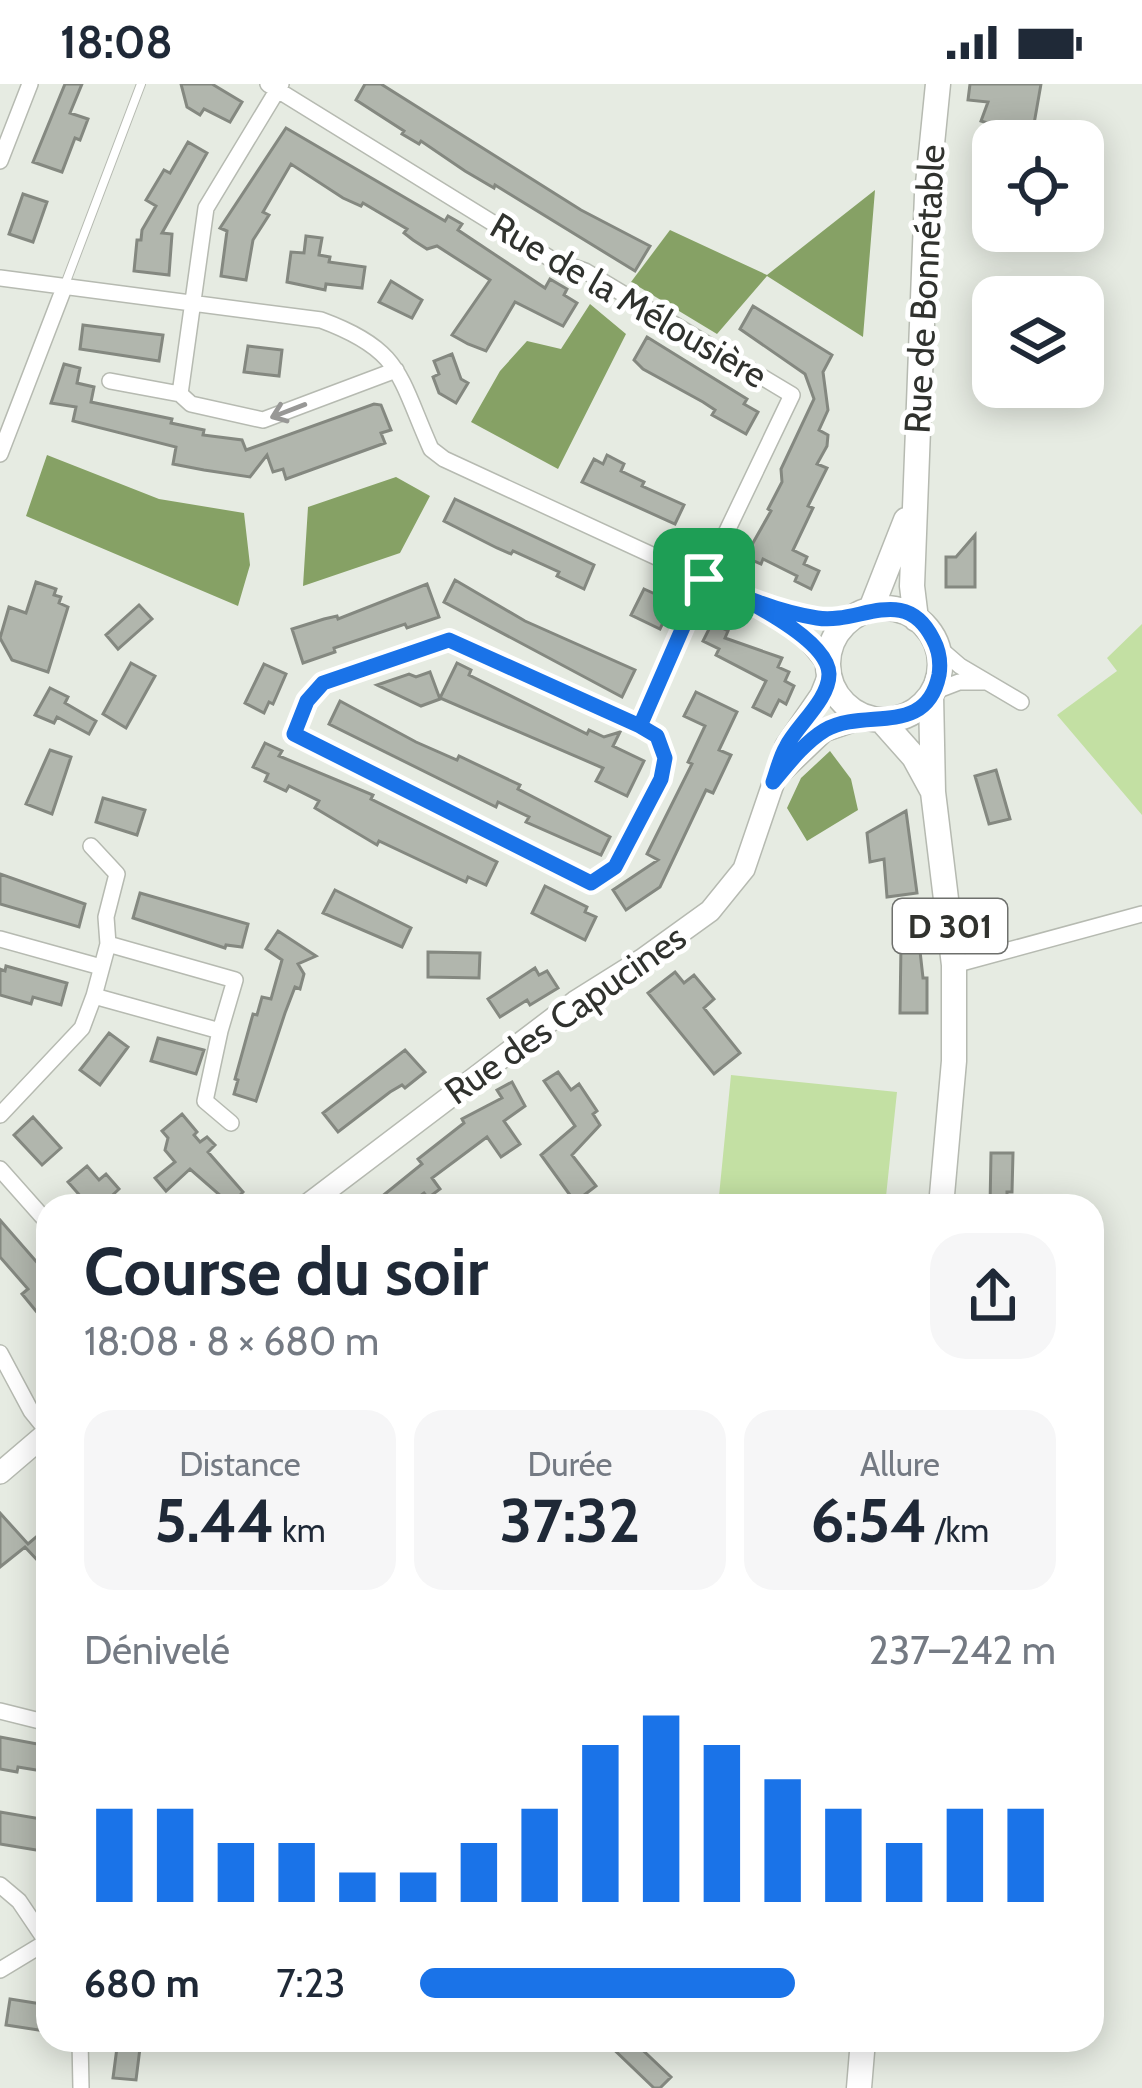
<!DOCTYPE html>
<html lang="fr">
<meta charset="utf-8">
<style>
body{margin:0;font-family:Cabin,sans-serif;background:#f6f6f7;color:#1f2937;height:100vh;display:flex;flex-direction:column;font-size:45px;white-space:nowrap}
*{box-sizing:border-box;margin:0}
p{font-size:39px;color:#747a83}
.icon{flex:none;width:66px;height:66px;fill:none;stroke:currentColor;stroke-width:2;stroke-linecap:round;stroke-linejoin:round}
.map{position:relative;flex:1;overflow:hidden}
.sheet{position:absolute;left:36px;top:1110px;width:1068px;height:858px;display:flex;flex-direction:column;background:#fff;border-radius:36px;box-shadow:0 6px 30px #0003}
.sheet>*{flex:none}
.buttons{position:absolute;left:972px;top:36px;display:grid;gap:24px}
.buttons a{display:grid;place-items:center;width:132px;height:132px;border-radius:24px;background:#fff;box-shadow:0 6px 30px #0003;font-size:60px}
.pin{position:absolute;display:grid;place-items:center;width:102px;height:102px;color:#fff;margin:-51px;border-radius:24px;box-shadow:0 6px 18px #0006}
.round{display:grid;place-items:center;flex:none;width:126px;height:126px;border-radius:36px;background:#f6f6f7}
.head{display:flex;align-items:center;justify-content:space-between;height:204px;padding:0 48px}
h1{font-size:66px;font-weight:700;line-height:90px}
.stats{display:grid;grid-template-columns:repeat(3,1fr);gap:18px;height:204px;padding:12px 48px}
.stats div{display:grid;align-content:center;border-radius:30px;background:#f6f6f7;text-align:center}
.stats b{font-size:60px;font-weight:700}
.stats small{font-size:33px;font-weight:400}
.stats p{font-size:33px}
.chart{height:336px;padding:24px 48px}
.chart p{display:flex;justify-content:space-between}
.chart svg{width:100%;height:216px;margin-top:12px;stroke:#1a73e8;stroke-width:6}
ul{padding:0 48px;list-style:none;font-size:39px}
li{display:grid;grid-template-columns:192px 144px 1fr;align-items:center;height:90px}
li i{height:30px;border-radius:15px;background:#1a73e8}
.status{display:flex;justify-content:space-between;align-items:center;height:84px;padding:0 60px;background:#fff;direction:ltr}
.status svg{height:33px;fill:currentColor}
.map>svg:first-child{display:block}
.green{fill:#c3e0a3}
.water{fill:#86a165}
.building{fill:#b1b6ad;stroke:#848880;stroke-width:3}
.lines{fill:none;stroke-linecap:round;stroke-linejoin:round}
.lane-casing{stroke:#b6bab1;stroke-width:10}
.street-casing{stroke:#b6bab1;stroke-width:18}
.secondary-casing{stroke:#b6bab1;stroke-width:24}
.primary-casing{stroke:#b6bab1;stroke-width:27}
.lane{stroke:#fff;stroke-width:8}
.street{stroke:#fff;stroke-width:15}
.secondary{stroke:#fff;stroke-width:21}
.primary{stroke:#fff;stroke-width:24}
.oneway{stroke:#989896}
.route-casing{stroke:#fff;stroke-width:24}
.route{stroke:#1a73e8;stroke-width:15}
.labels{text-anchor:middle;stroke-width:10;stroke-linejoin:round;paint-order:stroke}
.shield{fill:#fff;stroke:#6e706d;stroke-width:3}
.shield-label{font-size:33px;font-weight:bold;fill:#30322e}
.street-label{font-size:36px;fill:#30322e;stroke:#fff}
</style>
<div class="status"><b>18:08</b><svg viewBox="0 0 49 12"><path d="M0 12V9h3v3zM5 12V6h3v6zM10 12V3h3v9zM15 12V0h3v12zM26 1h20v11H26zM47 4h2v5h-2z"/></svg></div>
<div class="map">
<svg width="1142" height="2004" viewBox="0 0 1142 2004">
<rect width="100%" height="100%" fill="#e6ebe2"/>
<!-- green -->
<path class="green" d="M1142,540V731L1057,631L1117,587L1107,574Z
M731,991L897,1008L885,1122H718Z"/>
<!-- water -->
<path class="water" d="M875,106L863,253L767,192L717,250L631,198L670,146L767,191Z
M590,220L626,250L558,385L471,338L500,287L527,257L561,265Z
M47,371L159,415L244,429L250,481L238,522L26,432Z
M396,393L430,412L400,469L303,502L308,423Z
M830,667L851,695L858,726L807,757L787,724L801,694Z"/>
<!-- building -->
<path class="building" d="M65,0H82L70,29L88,35L80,56L75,54L62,88L33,78Z
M181,0H212L242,18L230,38L204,25L200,31L187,23Z
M365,0H381L581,126L650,162L635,187L495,101L494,104L465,87L421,57L419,60L402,50L404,47L356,16Z
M970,0H1041L1031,57H1013L1012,47L981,37L988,18L968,16Z
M286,44L445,137L448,132L462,140L458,146L545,204L550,195L567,205L564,211L577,219L563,242L515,218L486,267L468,260L452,251L490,196L437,162L427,165L413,156L404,149L407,145L363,119L361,122L343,114L291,80L263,128L269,131L253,156L246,196L221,192L227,147L220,144Z
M188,58L207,69L162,149L172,150L169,191L134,187L137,156H141L142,146L156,122L146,116L164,86L170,89Z
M23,110L47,118L33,158L9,150Z
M306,152L322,154L319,171L330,173L329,178L365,183L362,204L326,200L325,206L287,198L291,168L304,169Z
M391,197L422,216L412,234L379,218Z
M753,222L832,271L823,288L828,326L819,346L828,351L827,362L817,380L827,384L808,422L813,424L793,466L807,473L804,480L819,487L811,505L795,497L797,492L763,475L761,480L745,473L771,427L768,425L782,398L781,385L814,315L805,290L740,245Z
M83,241L163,251L159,277L80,265Z
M647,253L747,315L744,320L758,328L746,350L712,331L715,326L703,318L643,285L634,276Z
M248,262L282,266L279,292L244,288Z
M452,270L461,295L468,299L456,319L439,309L433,293L439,290L434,277Z
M64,280L80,284L77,299L94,303L91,318L172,335L171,339L204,346L203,351L242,356L246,366L374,320L381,321L391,346L381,349L385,359L286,395L283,385L273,388L267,371L250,393L204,386L173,380L176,363L73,337L76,323L51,319Z
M607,371L624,380L621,387L644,398L642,402L684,421L675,440L582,398L594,375L603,380Z
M455,415L594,481L584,505L557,492L559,488L513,467L511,470L497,464L444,437Z
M975,451V503H946V473H956Z
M455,496L525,537L635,586L622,613L444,518Z
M36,498L56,505L54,511L61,513L59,519L68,523L48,588L12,576L0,554L9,523L26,529Z
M427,500L439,533L407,544L405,540L334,564L335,568L303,579L292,545L324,535L337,532L338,535Z
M644,505L673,518L660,545L631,531Z
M139,521L152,535L118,565L106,551Z
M712,539L728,547L725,554L782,574L778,583L789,588L785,597L794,602L786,620L779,616L771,632L753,623L766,597L716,571L719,565L703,557Z
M131,579L155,592L126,644L103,630Z
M457,579L471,586L469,591L587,650L589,646L604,653L620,648L613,662L644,677L627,712L596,697L603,684L440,614Z
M264,580L286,590L273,620L269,618L264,629L245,619Z
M430,588L440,615L421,622L377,601L409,590L416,593Z
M50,604L68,613L65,619L96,637L89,650L57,633L54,639L35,631Z
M696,608L737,628L719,666L731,671L713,709L706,706L660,803L626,826L613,806L658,776L647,770L692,680L688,678L705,642L684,632Z
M340,617L416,658L457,676L459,672L520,701L518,705L610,753L601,771L526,738L529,733L498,718L496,723L329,640Z
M265,659L282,667L279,672L373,711L371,715L497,778L486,801L468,793L466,798L379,757L377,761L315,724L319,717L289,702L286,707L265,697L268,690L253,683Z
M50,666L71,673L52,730L26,720Z
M996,686L1010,735L989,740L975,692Z
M103,714L145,726L137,751L96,738Z
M906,727L917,809L887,813L884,775L870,778L867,749Z
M0,790L85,820L79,843L0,820Z
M545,802L587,823L585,828L596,833L585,856L532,829Z
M335,806L411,844L402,863L323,829Z
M140,809L248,840L242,863L226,861L225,864L133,834Z
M278,847L316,872L298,880L304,890L300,905L295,903L285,929L256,1017L234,1010L238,996L235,995L253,930L257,931L262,913L271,915L282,876L266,865Z
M919,858L923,894H927V929H900L901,860Z
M428,868L480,869L479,894L428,893Z
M6,882L67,899L61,921L33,913L31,920L0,911V885L5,887Z
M535,884L539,891L547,887L558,904L530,921L527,916L500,933L488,915Z
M675,888L684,899L694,891L714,915L704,924L740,969L714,990L648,909Z
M109,949L128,963L100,1001L80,986Z
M158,954L204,966L196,990L151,977Z
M405,966L425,988L405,1004L402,1001L390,1008L338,1048L323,1029Z
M558,988L571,1006L579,1000L597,1027L593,1030L600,1041L572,1071L596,1102L575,1118L541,1071L575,1042L544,997Z
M512,998L525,1022L504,1037L520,1060L501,1073L487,1053L432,1094L440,1105L428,1114L424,1109L406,1122H370L422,1080L418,1075L464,1039L462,1035L502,1014L497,1006Z
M182,1030L197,1048L194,1051L200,1058L207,1053L215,1061L208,1068L243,1108L231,1121L190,1085L166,1107L155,1094L175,1078L165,1066L168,1054L162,1047Z
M33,1033L61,1064L42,1081L14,1051Z
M991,1069H1013L1012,1108H1007V1122H990Z
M87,1082L99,1096L106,1090L119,1105L101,1122H89L68,1098Z
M0,1136L48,1191V1216L36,1227L22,1210L28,1205L0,1173Z
M0,1429L28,1460L48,1443V1470L39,1478L25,1463L0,1483Z
M0,1653L48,1662V1688L18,1683L17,1688L0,1685Z
M0,1728L47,1736L48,1768L0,1760Z
M10,1915L48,1921L45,1947L6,1941Z
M118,1956H141L136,1996L113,1994Z
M604,1956H632L671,1993L660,2004H654Z"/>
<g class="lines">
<defs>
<path id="lane" d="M64,203L141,0"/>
<path id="street" d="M268,0L551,175L585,187L792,311L704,495L640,642
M0,77L30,0
M0,194L321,236C402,266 398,291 431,365L444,375L745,514L801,551L828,584
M110,297L180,310L191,320L263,336L396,286
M180,310L206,124L281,0
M0,370L64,204
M759,518L821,535L860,530
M449,556L657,652L665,674L661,695L615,783L591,799L294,650L307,617L323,599Z
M938,563L960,582L1021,618
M933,608L959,598H985
M91,762L117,790L106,833L108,860
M0,855L101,883
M108,860L235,896L220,947L94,912Z
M954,881L1142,830
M220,947L205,1017L231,1039
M0,1031L82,944L94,912
M0,1085L48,1139
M0,1269L31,1327L48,1348
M0,1627L48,1639
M0,1801L19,1817L48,1860
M0,1886L48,1857
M80,1956L81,2004"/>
<path id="secondary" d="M781,688L824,647L865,633
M306,1122L575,918L642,876L710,827L744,785L786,662L821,611L829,591
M0,1389L48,1348"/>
<path id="primary" d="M828 580a56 56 0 1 1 112 0a56 56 0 1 1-112 0Z
M871,525L906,436
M916,535L912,502L927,110L938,0
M931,611L933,708L954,881V977L941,1122
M882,637L914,673L932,706
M859,2004L863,1956"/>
</defs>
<!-- lane casing -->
<use href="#lane" class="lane-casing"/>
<!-- street casing -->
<use href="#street" class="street-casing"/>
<!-- secondary casing -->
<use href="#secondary" class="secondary-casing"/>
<!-- primary casing -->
<use href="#primary" class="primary-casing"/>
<!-- lane -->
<use href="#lane" class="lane"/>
<!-- street -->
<use href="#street" class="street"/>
<!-- secondary -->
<use href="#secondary" class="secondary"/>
<!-- primary -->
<use href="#primary" class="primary"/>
</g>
<!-- one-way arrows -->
<defs><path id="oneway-shaft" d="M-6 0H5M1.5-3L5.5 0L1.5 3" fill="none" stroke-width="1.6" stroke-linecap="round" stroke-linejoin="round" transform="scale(3)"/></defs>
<use class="oneway" href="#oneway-shaft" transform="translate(288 327) rotate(159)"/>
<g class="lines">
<defs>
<path id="route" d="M704,495L640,642L449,556L323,599L307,617L294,650L591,799L615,783L661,695L665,674L657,652L640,642L704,495C733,509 828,553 829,590C829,616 797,641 786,663C780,673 777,687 773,698C788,680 805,658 825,646C866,623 926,654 939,591C941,578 939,566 933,555C905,499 859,541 817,534C778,528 740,512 704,495"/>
</defs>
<!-- route casing -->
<use href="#route" class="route-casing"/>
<!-- route -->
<use href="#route" class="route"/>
</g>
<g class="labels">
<!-- shield labels -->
<rect class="shield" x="893" y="815" width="114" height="54" rx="9"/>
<g class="shield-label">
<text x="950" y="854">D 301</text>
</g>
<!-- street labels -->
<g class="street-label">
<text transform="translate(924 205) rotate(-87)" y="13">Rue de Bonnétable</text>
<text transform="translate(629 216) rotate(30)" y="13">Rue de la Mélousière</text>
<text transform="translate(565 930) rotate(-35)" y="13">Rue des Capucines</text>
</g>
</g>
</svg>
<div class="buttons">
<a><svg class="icon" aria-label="locate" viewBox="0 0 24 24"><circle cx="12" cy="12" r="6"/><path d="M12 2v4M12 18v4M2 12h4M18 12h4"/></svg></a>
<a><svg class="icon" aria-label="layers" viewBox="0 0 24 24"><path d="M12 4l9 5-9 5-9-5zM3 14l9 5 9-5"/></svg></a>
</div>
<div class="pin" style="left:704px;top:495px;background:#1e9e55"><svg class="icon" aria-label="arrive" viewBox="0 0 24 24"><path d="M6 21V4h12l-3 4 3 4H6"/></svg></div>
<section class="sheet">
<div class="head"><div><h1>Course du soir</h1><p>18:08 · 8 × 680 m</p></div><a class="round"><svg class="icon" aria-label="share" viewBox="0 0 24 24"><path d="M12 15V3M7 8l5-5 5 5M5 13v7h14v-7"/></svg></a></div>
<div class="stats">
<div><p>Distance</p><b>5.44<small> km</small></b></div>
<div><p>Durée</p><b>37:32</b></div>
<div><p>Allure</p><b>6:54<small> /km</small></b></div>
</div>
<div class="chart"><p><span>Dénivelé</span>237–242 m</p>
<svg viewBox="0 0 160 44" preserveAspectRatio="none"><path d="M5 44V25M15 44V25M25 44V32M35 44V32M45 44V38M55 44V38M65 44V32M75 44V25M85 44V12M95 44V6M105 44V12M115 44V19M125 44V25M135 44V32M145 44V25M155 44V25"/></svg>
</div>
<ul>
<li><b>680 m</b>7:23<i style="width:59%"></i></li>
</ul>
</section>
</div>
